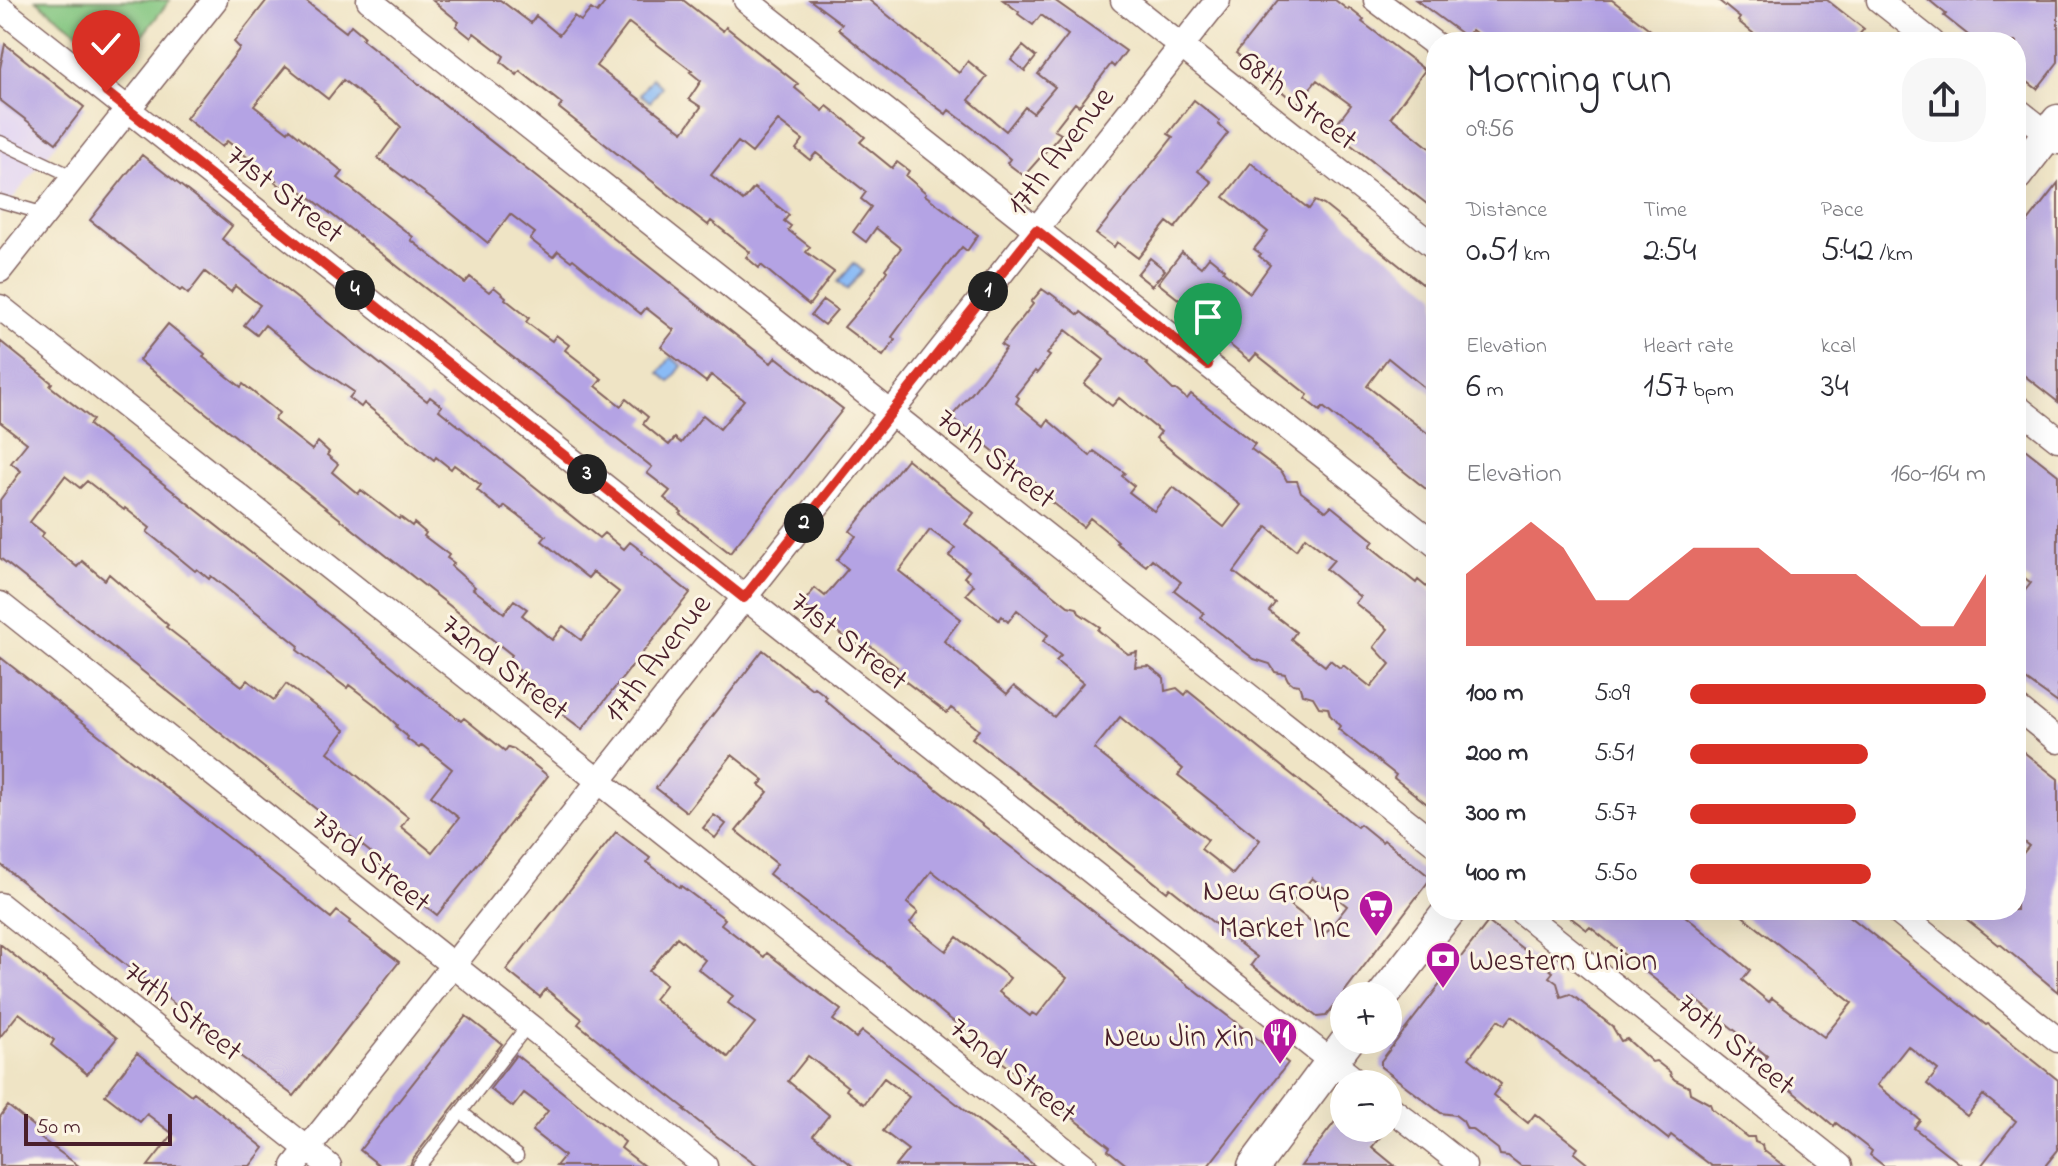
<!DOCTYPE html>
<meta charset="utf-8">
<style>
body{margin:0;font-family:"Indie Flower",sans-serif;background:#f7f7f7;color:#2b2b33;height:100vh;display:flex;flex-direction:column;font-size:30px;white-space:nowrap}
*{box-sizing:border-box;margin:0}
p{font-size:26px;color:#7c7c81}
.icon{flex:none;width:44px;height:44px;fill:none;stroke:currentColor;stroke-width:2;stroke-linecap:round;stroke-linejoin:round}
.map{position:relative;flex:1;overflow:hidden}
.panel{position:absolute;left:1426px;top:32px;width:600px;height:888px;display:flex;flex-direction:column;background:#fff;border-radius:32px;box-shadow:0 8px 32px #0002}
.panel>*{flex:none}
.fabs{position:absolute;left:1330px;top:982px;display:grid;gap:16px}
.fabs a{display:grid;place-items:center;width:72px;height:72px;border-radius:50%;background:#fff;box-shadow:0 8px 32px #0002;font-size:40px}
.scale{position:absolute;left:24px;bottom:20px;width:148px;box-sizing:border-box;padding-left:8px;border:4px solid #4a1f2b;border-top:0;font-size:22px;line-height:28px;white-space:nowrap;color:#4a1f2b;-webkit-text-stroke:6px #fcf5e5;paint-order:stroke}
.pin{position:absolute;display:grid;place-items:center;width:68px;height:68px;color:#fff;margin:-82px -34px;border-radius:50% 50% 50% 0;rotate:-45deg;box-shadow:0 0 8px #0007}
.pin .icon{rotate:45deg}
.km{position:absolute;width:40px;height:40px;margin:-20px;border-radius:50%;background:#222;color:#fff;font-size:22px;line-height:40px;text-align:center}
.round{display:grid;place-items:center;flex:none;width:84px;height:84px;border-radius:32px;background:#f7f7f7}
.headline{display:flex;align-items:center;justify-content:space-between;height:136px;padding:0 40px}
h1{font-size:44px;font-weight:600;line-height:60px}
.figures{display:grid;grid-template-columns:repeat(3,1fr);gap:12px;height:136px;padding:8px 40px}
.figures div{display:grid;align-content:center}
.figures b{font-size:34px;font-weight:600}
.figures small{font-size:22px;font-weight:400}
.figures p{font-size:22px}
.chart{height:224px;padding:16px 40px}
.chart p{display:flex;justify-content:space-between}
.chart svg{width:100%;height:144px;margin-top:8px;fill:#d93025;opacity:.7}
ul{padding:0 40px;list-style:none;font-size:26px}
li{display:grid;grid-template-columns:128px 96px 1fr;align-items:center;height:60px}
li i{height:20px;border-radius:10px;background:#d93025}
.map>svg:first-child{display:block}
.built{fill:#e1d4f4}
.green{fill:#81c57f;stroke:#667255;stroke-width:2}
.water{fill:#8abbf6;stroke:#6a6d90;stroke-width:2}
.building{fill:#b4a3e4;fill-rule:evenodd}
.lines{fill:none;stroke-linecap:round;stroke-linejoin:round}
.lane-casing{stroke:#846461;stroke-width:15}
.street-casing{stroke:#846461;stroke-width:27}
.secondary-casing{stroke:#846461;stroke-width:35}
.lane{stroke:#fff;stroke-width:12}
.street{stroke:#fff;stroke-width:24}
.secondary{stroke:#fff;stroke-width:32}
.route-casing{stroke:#fff;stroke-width:16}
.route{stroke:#d93025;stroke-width:10}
.labels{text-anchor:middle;stroke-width:6;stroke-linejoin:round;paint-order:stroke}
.street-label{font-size:32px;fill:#4a1f2b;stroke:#fcf5e5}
.poi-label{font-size:32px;fill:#4a1f2b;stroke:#fcf5e5;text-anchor:end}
</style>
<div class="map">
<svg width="2058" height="1166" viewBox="0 0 2058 1166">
<rect width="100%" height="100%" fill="#fcf5e5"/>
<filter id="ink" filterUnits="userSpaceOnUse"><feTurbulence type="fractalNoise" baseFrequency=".0125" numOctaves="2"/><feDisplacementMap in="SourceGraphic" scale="16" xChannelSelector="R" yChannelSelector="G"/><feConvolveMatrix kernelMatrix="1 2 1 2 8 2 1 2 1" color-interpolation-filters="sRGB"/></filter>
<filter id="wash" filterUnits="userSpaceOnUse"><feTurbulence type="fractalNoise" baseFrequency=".006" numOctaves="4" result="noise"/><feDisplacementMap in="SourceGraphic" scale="32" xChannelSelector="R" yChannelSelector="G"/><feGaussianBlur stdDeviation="1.8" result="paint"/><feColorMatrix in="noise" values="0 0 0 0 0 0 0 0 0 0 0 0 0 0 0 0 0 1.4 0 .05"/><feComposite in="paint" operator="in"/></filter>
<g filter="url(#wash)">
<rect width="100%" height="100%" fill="#efe4c5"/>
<!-- built -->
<path class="built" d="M4,43L85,107L0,215V64Z"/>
<!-- green -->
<path class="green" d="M36,0H170L119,65Z"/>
<!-- water -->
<path class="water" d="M652,78L662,87L650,102L640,94Z
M854,263L863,271L847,290L838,282Z
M671,357L682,366L670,382L659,373Z"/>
<g id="blocks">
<!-- building -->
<path class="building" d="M267,0H304L346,32L351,25L364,36L362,39L771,363L776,357L843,409L730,553L680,514L682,512L664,498L670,491L647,473L652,467L293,184L287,191L274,181L276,180L227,141L222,147L186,118L240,48L234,42ZM286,66L328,99L343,80L394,120L401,127L378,158L440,204L488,243L510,214L535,233L530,239L553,257L558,251L571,261L573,259L641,314L646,308L674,330L661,347L706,382L711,375L744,400L720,429L703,415L681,443L675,438L669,445L643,424L648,417L626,399L621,406L596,386L602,379L565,350L569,345L556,335L552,341L526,322L529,318L505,299L506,297L494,287L489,292L470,277L465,283L411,240L413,237L338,178L343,172L290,129L288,132L254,106Z
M432,0H500L531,23L536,16L559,35L574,16L581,21L591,9L597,13L607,0H683L723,31L726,27L798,84L795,88L823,111L827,106L845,120L865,137L860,142L892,168L897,162L909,171L906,176L926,193L925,195L978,235L967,251L962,247L919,300L892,337L895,340L883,356L844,327L869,298L887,271L885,269L901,248L876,228L866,242L853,232L871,207L861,199L866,192L816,153L810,160L796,149L803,140L778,121L752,153L738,142L711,175L743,201L754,188L789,215L784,221L791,226L788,230L810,247L806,252L834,272L809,305L761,265L759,268L746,257L750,252L711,221L708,225L559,108L562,104L520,71L517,75L501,62L504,56L474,33L471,38L456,26L459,22ZM629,23L692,71L690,72L701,81L689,99L701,107L683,132L596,66Z
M810,0H869L959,73L968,61L987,77L969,100L1006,131L1025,107L1033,113L1055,87L1038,74L1068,35L1041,15L1033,25L1018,14L1019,12L1003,0H1054L1126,51L1114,67L1111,64L1079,106L1075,103L1054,130L1061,134L1024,176L1007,163L1010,159L983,136L949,110L946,114L891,73L838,29L842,24Z
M1278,0H1335L1348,10L1349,8L1364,20L1362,22L1425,70L1391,117L1436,153V211L1332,130L1351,105L1317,80L1297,104L1236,53Z
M1416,0H1612L1666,42H1487L1472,30L1466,37Z
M1718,0H1827L1864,29L1853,42H1764L1738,21L1740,18Z
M1929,0H2058V62L2037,89L2016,73V42H1977L1944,16L1946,14Z
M5,44L84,107L56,143L0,100V68Z
M1023,46L1036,57L1025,71L1011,60Z
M1194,100L1220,121L1218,124L1228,133L1198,171L1212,182L1175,228L1167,222L1138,258L1117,242L1114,247L1096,234L1173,137L1168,134Z
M142,155L232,226L222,239L427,401L430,397L442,406L439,410L599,538L604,533L624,549L630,542L643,552L642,554L690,593L582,729L519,682L524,674L507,661L512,655L139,360L168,324L205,354L203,357L241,387L243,384L279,413L274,420L312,450L318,442L329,452L327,455L338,464L332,472L358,494L361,490L399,519L400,517L412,526L414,523L426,533L424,536L449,555L447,558L454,563L451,566L475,587L473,589L504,613L514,600L527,609L522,615L552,640L563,626L581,640L619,592L593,572L588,578L542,541L546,536L505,506L502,510L489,500L477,490L481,485L454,465L451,469L436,457L434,460L364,403L361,407L349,398L354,392L313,364L265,325L257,335L244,325L260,305L235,286L231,292L205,272L188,294L182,289L180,291L90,220Z
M1251,163L1309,209L1315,201L1324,205L1436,295V397L1388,358L1367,386L1436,440V497L1323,407L1320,411L1305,399L1308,395L1256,354L1250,361L1194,316L1196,313L1158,283L1182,252L1201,267L1209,257L1224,269L1223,271L1250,293L1270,265L1259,256L1261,254L1254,249L1268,232L1224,197Z
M2058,183V402L2016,369V237Z
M1150,258L1165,270L1152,286L1137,274Z
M1042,289L1049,294L1050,293L1079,315L1081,312L1119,341L1147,363L1146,364L1173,390H1176L1187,399L1191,394L1255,444L1251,449L1282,472L1287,481H1297L1301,492L1326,511L1331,506L1374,541L1370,546L1416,583L1418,580L1436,595V811L1394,778L1396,775L1338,729L1340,726L1330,715L1328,708L1319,707L1313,697L1302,694L1299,685L1293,684L1288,680L1285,674L1275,672L1270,664L1254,659L1201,618L1204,613L1174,590L1181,582L1152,559L1146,566L1116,543L1118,541L1090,518L1083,527L1051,502L1054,499L1035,484L1036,482L1008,460L1007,462L951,417L972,393L1006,348L1001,345L1033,304L1031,302ZM1066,330L1104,360L1084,384L1112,406L1119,398L1161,432L1156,438L1241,505L1224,527L1173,487L1154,511L1129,492L1134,486L1122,476L1125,473L1094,451L1090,456L1048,420L1044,426L1016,403L1019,398L1016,395L1035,371L1037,373L1050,356L1047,354ZM1267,527L1296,550L1305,537L1334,560L1326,569L1360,597L1355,603L1388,629L1374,647L1390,664L1371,687L1343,665L1340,668L1330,660L1325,666L1291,639L1296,632L1269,611L1275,603L1234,572Z
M823,300L837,310L824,325L811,315Z
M0,341L52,383L50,386L93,420L89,425L337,621L425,693L461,721L464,718L505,751L508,747L514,749L548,776L437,915L403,888L406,885L377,862L379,859L0,558V500L21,471L11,463L27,443L0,422ZM65,476L80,488L87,481L124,510L125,508L150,528L147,532L172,552L195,571L197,569L209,579L211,576L299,646L297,650L320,668L347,688L349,685L374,704L397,725L396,727L408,737L407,739L419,748L422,745L452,769L431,796L459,818L432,852L401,827L408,817L328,752L345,730L328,716L286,684L274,700L247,680L242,686L166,627L168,625L109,574L105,580L82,561L77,567L41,537L44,533L30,522Z
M2016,442L2058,475V703L2016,673V602L2031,583L2016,571Z
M907,459L974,513L965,524L1068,606L1077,608L1079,613L1100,627L1098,630L1128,654L1137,652L1135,667L1149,666L1162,676L1164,678L1165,691L1177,688L1185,695L1188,691L1357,827L1360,824L1382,842L1384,840L1431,878L1326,1016L1317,1017L1251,965L1257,957L1230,936L1170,888L1167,892L972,738L979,730L963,717L951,708L947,713L893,672L897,667L869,645L864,650L848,637L846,638L802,604L815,588L825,596L848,569L837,560L856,536L850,531ZM930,530L955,548L949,556L969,571L964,577L974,585L966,594L999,620L1002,616L1008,622L1017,610L1048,635L1043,641L1061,656L1056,661L1083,683L1054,717L1014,686L1007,694L944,641L961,619L899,571ZM1120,717L1183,769L1178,775L1260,840L1233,874L1201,849L1208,840L1094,749ZM1312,878L1347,906L1326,933L1290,905Z
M763,650L812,689L814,687L827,697L825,700L857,727L1288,1063L1208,1166H1128L1108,1150L1110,1147L997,1058L1000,1055L969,1030L968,1032L945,1015L890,968L769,874L777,864L736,831L768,792L759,785L764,780L732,755L687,812L656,788ZM932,871L1067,978L1037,1016L1032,1013L1030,1016L999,992L1010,978L957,937L946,951L910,923L918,912L907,903Z
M0,657L331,918L337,911L350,921L349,923L399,962L294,1096L228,1047L0,864Z
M2016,746L2058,779V992L2000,944L1999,945L1955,910H2016V862L2029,846L2016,836Z
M714,815L726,824L715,838L703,828Z
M616,832L650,858L647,862L680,888L681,886L725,919L721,924L764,957L767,953L841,1010L833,1020L856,1038L862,1031L952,1100L1035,1166H895L908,1150L883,1131L909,1097L884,1078L864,1104L846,1090L848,1087L808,1056L788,1081L829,1115L813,1135L853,1166H757L715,1135L684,1110L686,1109L578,1024L582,1019L546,989L540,997L506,970ZM677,937L705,960L698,969L733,996L728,1003L755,1023L728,1057L654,999L666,984L649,971Z
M1561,910H1678L1750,970L1742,980L1769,1002L1772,998L1824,1037L1852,1003L1735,910H1842L1986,1025L1988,1024L2058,1080V1150L2045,1166H1981L2016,1121L1983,1095L1967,1116L1927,1084L1938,1070L1908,1046L1877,1085L1920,1120L1914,1128L1963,1166H1884L1870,1155L1872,1151L1836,1123L1834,1126L1786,1086L1788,1083L1762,1062L1767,1056L1742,1036L1694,998L1688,1006L1590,927L1587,930Z
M1488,922L1553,972L1549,977L1557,983L1561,997L1570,994L1576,998L1612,1026L1621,1041L1627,1039L1652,1062L1656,1061L1670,1072L1671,1076L1675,1080L1689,1087L1690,1093L1710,1104L1712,1109L1747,1137H1754L1755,1142L1762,1145L1763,1150L1784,1166H1712L1671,1135L1668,1139L1512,1016L1505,1025L1498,1020L1469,1058L1501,1084L1493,1095L1528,1123L1535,1114L1578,1148L1574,1153L1590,1166H1521L1508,1156L1500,1155L1498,1149L1472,1129H1467L1463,1121L1455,1115L1441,1113L1381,1067V1061Z
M0,944L117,1038L87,1074L51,1045L54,1040L19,1013L0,1037Z
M466,1016L502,1044L412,1160L410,1166H380L360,1150Z
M137,1053L191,1095L194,1092L264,1148L250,1166H148L173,1134L147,1114L140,1122L105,1095Z
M516,1055L625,1142L621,1148L644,1166H556L564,1156L532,1131L548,1111L524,1093L513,1107L490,1089Z
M8,1106L39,1131L36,1135L79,1166H0V1117Z
M1344,1110V1128H1371L1381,1136L1372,1147L1395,1166H1301Z"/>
</g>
</g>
<g filter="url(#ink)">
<use href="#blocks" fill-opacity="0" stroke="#846461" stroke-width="2"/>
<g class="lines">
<defs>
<path id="lane" d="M0,142L74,177
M0,201L45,214
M461,1112L517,1156
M419,1166L528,1025"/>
<path id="street" d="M369,0L1436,844
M746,0L1436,545
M1123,0L1436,248
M1376,0L1436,45
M1879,0L1932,42
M0,8L1360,1084
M2016,109L2058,142
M0,270L215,0
M0,307L1085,1166
M2016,406L2058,439
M0,604L705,1166
M2016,707L2058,741
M0,905L329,1166
M1519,910L1840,1166
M1895,910L2058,1040
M1388,1106L1464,1166
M294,1166L1218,0"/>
<path id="secondary" d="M2016,175L2058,121
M1383,996L1450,910
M1254,1166L1348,1040"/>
</defs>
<!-- lane casing -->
<use href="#lane" class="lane-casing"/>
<!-- street casing -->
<use href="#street" class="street-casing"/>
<!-- secondary casing -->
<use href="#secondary" class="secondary-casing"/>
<!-- lane -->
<use href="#lane" class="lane"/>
<!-- street -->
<use href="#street" class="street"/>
<!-- secondary -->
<use href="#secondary" class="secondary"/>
</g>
</g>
<g class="lines" filter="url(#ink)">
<defs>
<path id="route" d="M106,92L744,598L1036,230L1208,365"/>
</defs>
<!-- route casing -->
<use href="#route" class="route-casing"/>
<!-- route -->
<use href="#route" class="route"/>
</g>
<!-- icons -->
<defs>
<symbol id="supermarket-pin" viewBox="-11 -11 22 30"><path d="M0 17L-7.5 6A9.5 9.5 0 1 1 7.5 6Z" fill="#b5179e" stroke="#fcf5e5"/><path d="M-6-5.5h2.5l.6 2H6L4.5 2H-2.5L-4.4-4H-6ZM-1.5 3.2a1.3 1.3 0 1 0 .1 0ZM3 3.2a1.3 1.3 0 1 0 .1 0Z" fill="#fff"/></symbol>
<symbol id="bank-pin" viewBox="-11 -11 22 30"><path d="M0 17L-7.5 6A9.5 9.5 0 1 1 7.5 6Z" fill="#b5179e" stroke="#fcf5e5"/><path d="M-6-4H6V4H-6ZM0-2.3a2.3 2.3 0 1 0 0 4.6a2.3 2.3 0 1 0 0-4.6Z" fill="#fff"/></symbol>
<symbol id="restaurant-pin" viewBox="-11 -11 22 30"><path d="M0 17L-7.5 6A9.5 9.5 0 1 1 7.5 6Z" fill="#b5179e" stroke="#fcf5e5"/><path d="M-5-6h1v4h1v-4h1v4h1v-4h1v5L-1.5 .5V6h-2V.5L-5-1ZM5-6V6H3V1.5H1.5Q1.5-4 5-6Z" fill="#fff"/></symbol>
</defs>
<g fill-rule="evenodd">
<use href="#supermarket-pin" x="1356" y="887" width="40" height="54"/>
<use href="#bank-pin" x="1423" y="939" width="40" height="54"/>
<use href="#restaurant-pin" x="1260" y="1015" width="40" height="54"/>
</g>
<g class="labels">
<!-- street labels -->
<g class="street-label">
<text transform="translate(1299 99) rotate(38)" y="11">68th Street</text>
<text transform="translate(1059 150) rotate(-52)" y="11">17th Avenue</text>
<text transform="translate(286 193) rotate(38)" y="11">71st Street</text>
<text transform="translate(997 457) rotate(38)" y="11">70th Street</text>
<text transform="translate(850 640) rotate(38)" y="11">71st Street</text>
<text transform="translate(656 657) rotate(-52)" y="11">17th Avenue</text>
<text transform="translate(506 666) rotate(38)" y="11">72nd Street</text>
<text transform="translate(372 860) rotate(39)" y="11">73rd Street</text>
<text transform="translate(184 1010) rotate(38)" y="11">74th Street</text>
<text transform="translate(1737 1043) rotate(39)" y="11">70th Street</text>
<text transform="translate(1014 1069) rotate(38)" y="11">72nd Street</text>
</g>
<!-- poi labels -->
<g class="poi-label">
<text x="1350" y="900">New Group<tspan x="1350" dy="37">Market Inc</tspan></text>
<text x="1469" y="970" text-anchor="start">Western Union</text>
<text x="1254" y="1046">New Jin Xin</text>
</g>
</g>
</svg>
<div class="fabs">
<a>+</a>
<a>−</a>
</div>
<div class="scale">50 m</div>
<div class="pin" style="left:1208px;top:365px;background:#1e9e55"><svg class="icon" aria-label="arrive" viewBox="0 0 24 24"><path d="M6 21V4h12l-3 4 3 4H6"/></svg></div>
<div class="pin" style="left:106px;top:92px;background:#d93025"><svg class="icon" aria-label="check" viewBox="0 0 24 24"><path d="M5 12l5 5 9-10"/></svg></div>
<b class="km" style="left:988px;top:291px">1</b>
<b class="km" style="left:804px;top:523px">2</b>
<b class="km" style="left:587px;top:474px">3</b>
<b class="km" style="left:355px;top:290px">4</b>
<section class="panel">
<div class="headline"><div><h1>Morning run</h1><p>09:56</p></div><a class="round"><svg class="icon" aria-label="share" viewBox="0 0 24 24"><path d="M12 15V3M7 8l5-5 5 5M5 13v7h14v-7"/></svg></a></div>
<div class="figures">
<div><p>Distance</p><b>0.51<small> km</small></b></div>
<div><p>Time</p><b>2:54</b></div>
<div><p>Pace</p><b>5:42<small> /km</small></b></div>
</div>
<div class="figures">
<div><p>Elevation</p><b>6<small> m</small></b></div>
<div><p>Heart rate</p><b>157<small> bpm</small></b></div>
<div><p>kcal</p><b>34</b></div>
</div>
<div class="chart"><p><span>Elevation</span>160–164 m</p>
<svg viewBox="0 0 160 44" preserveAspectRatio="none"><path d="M0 44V22L10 14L20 6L30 14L40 30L50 30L60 22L70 14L80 14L90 14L100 22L110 22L120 22L130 30L140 38L150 38L160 22V44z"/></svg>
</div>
<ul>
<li><b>100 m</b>5:09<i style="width:100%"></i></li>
<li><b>200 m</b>5:51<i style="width:60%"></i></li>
<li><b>300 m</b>5:57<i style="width:56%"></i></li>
<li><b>400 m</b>5:50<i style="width:61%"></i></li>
</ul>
</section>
</div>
